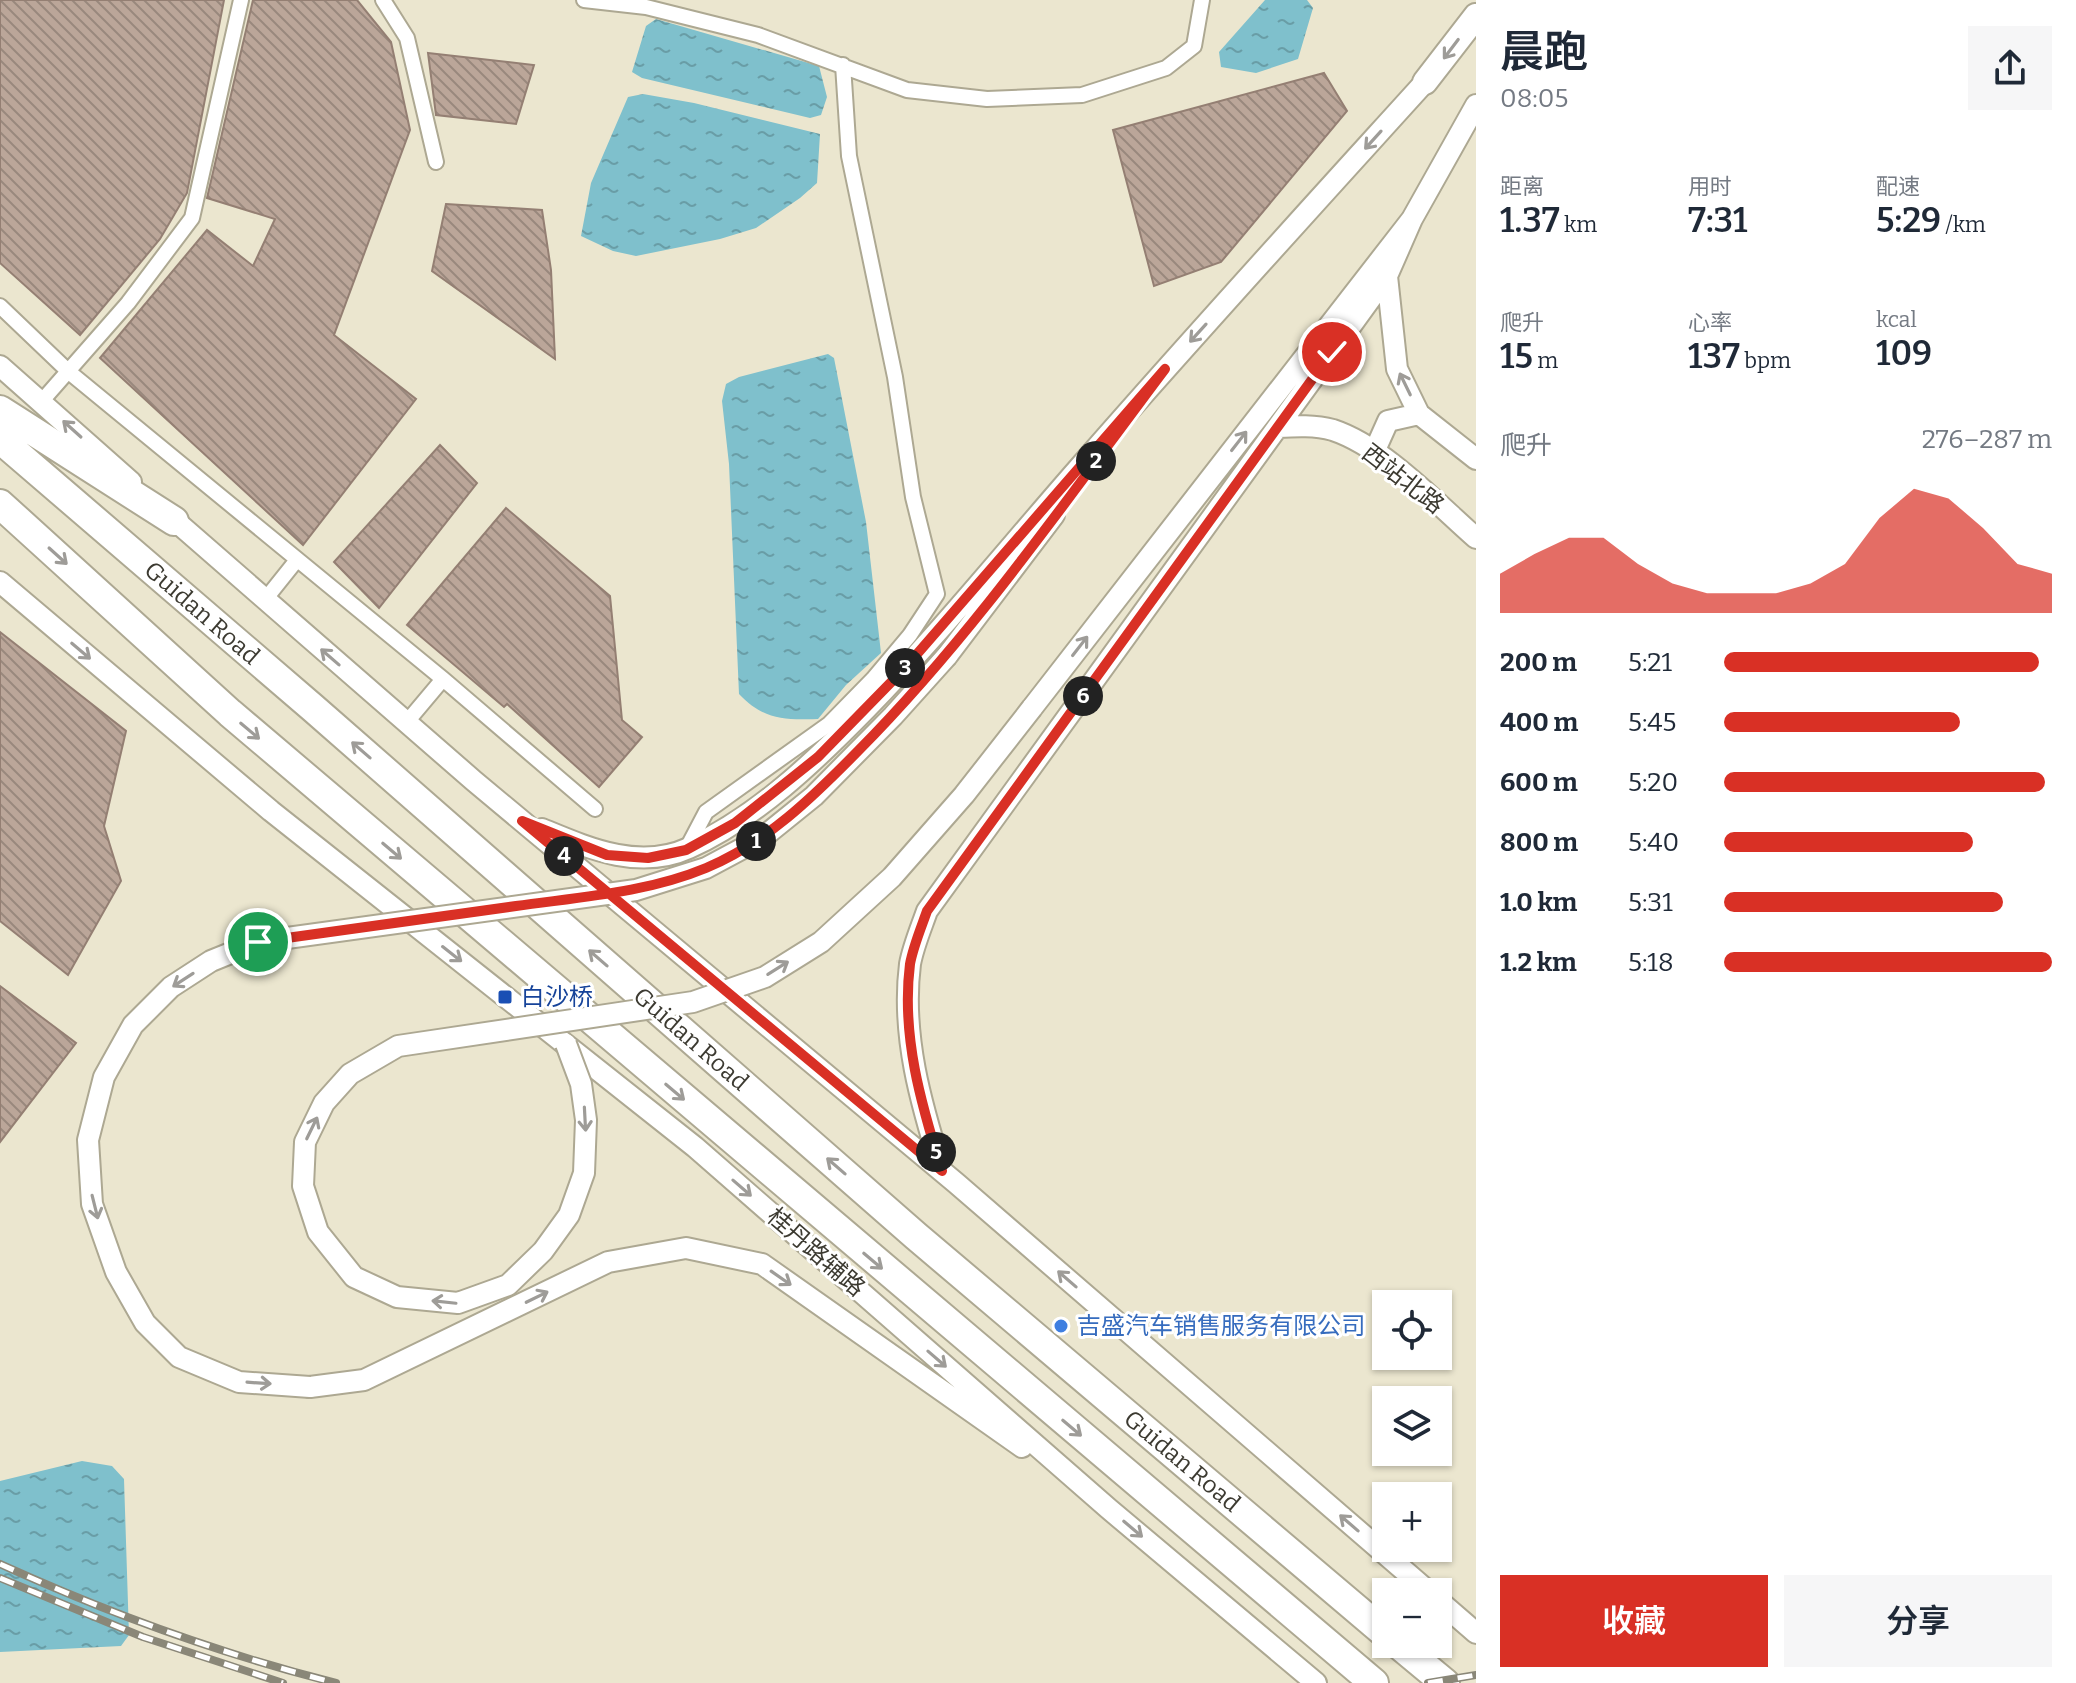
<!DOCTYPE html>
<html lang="zh">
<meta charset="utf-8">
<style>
body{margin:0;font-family:Bitter,"Noto Sans SC",serif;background:#f6f6f7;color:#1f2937;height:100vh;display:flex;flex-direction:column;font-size:30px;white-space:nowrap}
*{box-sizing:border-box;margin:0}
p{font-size:26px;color:#747a83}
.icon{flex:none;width:44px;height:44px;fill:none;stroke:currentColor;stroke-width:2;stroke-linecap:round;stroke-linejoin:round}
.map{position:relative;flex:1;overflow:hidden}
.side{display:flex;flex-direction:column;background:#fff;width:600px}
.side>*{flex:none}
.fabs{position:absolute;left:1372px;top:1290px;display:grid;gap:16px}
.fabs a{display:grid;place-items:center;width:80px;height:80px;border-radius:0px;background:#fff;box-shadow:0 2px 6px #0004;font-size:40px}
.pin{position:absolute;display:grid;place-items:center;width:68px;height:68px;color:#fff;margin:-34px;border:4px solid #fff;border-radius:50%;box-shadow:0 2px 8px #0007}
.km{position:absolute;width:40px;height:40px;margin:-20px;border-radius:50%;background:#222;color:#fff;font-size:22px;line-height:40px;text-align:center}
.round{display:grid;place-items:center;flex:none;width:84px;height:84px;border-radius:0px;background:#f6f6f7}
.headline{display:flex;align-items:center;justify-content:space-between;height:136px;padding:0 24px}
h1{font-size:44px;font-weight:600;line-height:60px}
.stats{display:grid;grid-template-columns:repeat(3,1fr);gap:12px;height:136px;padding:8px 24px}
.stats div{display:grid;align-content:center}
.stats b{font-size:34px;font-weight:600}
.stats small{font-size:22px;font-weight:400}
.stats p{font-size:22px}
.chart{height:224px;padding:16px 24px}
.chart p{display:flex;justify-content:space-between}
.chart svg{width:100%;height:144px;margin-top:8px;fill:#d93025;opacity:.7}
.cta{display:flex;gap:16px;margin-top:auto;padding:16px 24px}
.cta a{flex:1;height:92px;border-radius:0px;background:#d93025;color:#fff;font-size:32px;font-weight:600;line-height:92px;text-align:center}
.cta a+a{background:#f6f6f7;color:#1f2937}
ul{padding:0 24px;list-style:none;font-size:26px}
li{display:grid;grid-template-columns:128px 96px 1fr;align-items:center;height:60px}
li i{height:20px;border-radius:10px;background:#d93025}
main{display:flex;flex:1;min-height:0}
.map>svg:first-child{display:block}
.water{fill:url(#water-ripples)}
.building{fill:url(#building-back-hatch);stroke:#947f73;stroke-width:2}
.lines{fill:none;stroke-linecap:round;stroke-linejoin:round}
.street-casing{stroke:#ada892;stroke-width:18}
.secondary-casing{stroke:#ada892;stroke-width:24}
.primary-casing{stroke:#ada892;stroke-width:28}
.highway-casing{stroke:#ada892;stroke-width:32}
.street{stroke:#fff;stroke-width:14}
.secondary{stroke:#fff;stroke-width:20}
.primary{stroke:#fff;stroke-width:24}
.highway{stroke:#fff;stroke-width:28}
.rail-casing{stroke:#8a8778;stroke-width:8}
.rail{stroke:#fff;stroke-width:5;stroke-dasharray:15;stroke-linecap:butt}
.secondary-bridge-casing{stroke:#ada892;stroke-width:24;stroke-linecap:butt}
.secondary-bridge{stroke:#fff;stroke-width:20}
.oneway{stroke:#9e9c98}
.route-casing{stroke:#fff;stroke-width:16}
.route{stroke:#d93025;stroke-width:10}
.transit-dot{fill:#1a4fb4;stroke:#fff;stroke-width:3}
.shop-dot{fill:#3f7fe0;stroke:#fff;stroke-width:3}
.labels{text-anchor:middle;stroke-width:6;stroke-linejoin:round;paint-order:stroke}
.street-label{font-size:24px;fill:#3c3a31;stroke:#fff}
.transit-label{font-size:24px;fill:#164399;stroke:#fff;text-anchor:start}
.shop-label{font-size:24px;fill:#366cbe;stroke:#fff;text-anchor:start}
</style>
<main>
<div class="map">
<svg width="1476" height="1683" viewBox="0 0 1476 1683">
<defs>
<pattern id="water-ripples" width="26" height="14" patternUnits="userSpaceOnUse" patternTransform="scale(2)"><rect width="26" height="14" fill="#7fc0cc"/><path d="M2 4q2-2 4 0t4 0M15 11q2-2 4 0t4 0" fill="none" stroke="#699da6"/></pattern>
<pattern id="building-back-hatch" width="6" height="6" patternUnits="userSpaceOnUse" patternTransform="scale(2)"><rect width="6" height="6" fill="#bba699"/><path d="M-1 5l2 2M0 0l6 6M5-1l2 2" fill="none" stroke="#99887d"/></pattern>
</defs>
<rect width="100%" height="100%" fill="#ebe6cf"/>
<!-- water -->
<path class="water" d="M1265,0H1307L1313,8L1298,59L1256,73L1221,67L1219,52Z
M656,19L819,66L827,97L821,115L810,118L642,78L632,72L646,26Z
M643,94L694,103L820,134L817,183L800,198L756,228L720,239L636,256L613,251L581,236L591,183L628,97Z
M828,354L834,358L866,522L881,653L846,685L818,719C783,720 764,720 739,694L729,464L722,401L726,384L739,377Z
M82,1461L112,1466L124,1479L129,1635L121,1646L0,1652V1481Z"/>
<!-- building -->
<path class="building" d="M0,0H224L187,193L160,239L80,335L0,263Z
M253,0H357L391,42L410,130L334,335L416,399L303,545L100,358L207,230L253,266L275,219L207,198Z
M428,53L534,65L516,124L436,115Z
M1324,73L1347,111L1221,262L1154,286L1113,130Z
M446,204L542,210L551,270L555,359L432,271Z
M440,445L477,483L379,608L334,562Z
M506,508L610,596L622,720L642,737L599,787L507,704L504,707L407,625Z
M0,632L126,731L104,826L121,881L68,975L0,921Z
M0,986L76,1043L0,1142Z"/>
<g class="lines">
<defs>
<path id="street" d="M383,0L407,38L436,162
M584,0L646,7L758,35L907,90L987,99L1082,95L1166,68L1194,46L1202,0
M0,306L69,372L443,679L595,809
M41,402L128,303L192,218L241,0
M264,601L296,561
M406,723L443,679
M686,850L706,812L829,724L873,679L910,635L937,594L913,497L895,377L849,156L843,65"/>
<path id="secondary" d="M1387,276L1397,369L1419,414L1476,459
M0,366L131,482
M1278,427C1296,426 1315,425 1333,430C1384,447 1436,503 1476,538
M1375,450L1388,421L1419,414
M164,511L474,781L956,1183L1429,1592
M0,582L271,811L695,1147L1109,1509L1316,1683
M947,656L1054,515
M1032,708L1412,219L1476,105
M542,829C588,848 639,871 689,848C757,817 814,762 866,709C940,633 1007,550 1077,470C1191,339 1308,211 1425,82
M942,1171C921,1104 901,1035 910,964C913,947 921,928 927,911L1387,276L1412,219
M310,1387L364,1380L608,1262L686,1248L762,1264L1022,1447
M1438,1600L1476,1633"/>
<path id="primary" d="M1425,82L1476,16"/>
<path id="highway" d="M0,410L174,521
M0,439L313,708L916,1236L1386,1634
M0,504L230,713L1374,1683
M1398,1644L1445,1683"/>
</defs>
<!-- street casing -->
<use href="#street" class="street-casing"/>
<!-- secondary casing -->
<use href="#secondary" class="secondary-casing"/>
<!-- primary casing -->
<use href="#primary" class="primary-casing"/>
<!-- highway casing -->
<use href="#highway" class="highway-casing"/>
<!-- street -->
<use href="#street" class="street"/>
<!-- secondary -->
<use href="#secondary" class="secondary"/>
<!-- primary -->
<use href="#primary" class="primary"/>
<!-- highway -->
<use href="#highway" class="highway"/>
<defs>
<path id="rail" d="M0,1564C108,1613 221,1654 336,1683
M0,1578L143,1637L283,1683
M1428,1683L1476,1675"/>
</defs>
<!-- rail casing -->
<use href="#rail" class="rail-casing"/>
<!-- rail -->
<use href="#rail" class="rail"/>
<defs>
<path id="secondary-bridge" d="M566,1044L581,1084L586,1120L584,1173L569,1215L543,1251L508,1285L458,1303L397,1297L354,1277L318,1232L303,1186L305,1142L324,1103L350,1074L398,1046L693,1002L765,977L821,942L892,877L964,795L1032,708
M310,1387L239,1382L179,1357L145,1323L116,1272L92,1204L88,1140L104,1077L133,1025L171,987L211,961L258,942L636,890L706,868L762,838L814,796L893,716L947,656"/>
</defs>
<!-- secondary-bridge casing -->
<use href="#secondary-bridge" class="secondary-bridge-casing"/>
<!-- secondary-bridge -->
<use href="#secondary-bridge" class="secondary-bridge"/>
</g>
<!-- one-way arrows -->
<defs><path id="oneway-shaft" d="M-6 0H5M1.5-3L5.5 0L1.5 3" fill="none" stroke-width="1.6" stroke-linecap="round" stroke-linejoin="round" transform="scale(2)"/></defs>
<g class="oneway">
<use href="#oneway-shaft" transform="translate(1451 49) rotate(127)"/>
<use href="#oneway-shaft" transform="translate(1373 140) rotate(132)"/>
<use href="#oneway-shaft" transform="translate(1198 333) rotate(132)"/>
<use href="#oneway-shaft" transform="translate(1405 384) rotate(-116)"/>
<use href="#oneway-shaft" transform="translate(72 429) rotate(-138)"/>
<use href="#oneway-shaft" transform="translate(1239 441) rotate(-52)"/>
<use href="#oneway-shaft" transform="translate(58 556) rotate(42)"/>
<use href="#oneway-shaft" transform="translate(1080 646) rotate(-52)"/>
<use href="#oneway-shaft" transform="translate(81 651) rotate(40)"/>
<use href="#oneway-shaft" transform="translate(330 657) rotate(-139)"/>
<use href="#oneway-shaft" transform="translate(250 731) rotate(40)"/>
<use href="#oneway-shaft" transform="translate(361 750) rotate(-139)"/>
<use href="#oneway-shaft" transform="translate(392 851) rotate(40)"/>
<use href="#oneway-shaft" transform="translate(452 954) rotate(38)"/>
<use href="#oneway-shaft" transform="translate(598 958) rotate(-139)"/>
<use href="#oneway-shaft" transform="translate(778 968) rotate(-32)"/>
<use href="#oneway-shaft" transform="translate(183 980) rotate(147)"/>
<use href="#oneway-shaft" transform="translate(675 1092) rotate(40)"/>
<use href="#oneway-shaft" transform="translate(585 1119) rotate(87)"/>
<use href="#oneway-shaft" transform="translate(312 1128) rotate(-64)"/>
<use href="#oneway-shaft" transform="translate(836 1166) rotate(-139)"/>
<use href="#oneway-shaft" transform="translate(742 1188) rotate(41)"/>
<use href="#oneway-shaft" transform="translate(95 1207) rotate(76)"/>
<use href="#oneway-shaft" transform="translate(873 1261) rotate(40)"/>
<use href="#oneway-shaft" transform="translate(781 1278) rotate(35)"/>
<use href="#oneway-shaft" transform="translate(1067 1279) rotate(-139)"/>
<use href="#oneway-shaft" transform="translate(537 1297) rotate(-26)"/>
<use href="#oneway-shaft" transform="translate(444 1302) rotate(-174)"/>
<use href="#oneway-shaft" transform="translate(937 1359) rotate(41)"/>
<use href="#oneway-shaft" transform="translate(259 1383) rotate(4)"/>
<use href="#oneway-shaft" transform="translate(1072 1428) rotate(40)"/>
<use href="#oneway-shaft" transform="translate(1349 1523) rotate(-139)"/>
<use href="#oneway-shaft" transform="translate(1133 1529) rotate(40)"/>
</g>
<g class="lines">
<defs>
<path id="route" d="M258,942C344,930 430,918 516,906C580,897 646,893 706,868C766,843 813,797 858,751C973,635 1067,499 1165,369L904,669L818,757L735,823L686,850L648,858L607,855L522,821C662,938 802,1055 942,1171C921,1104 901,1035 910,964C913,947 921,928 927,911L1332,352"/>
</defs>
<!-- route casing -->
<use href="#route" class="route-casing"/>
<!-- route -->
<use href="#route" class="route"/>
</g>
<!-- markers -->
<rect class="transit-dot" x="497" y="989" width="16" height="16" rx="4"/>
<circle class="shop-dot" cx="1061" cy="1326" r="8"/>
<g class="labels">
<!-- street labels -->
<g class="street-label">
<text transform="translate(1403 479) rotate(38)" y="8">西站北路</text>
<text transform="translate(202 613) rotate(41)" y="8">Guidan Road</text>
<text transform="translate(691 1039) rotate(41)" y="8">Guidan Road</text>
<text transform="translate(816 1252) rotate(41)" y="8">桂丹路辅路</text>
<text transform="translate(1182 1461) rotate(40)" y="8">Guidan Road</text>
</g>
<!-- transit labels -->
<g class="transit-label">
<text x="521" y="1005">白沙桥</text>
</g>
<!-- shop labels -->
<g class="shop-label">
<text x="1077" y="1334">吉盛汽车销售服务有限公司</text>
</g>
</g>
</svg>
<div class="fabs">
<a><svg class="icon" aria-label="locate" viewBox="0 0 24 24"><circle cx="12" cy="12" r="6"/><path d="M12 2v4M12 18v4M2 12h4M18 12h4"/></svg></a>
<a><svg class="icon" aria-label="layers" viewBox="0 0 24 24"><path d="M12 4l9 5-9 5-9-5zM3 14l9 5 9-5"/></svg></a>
<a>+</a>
<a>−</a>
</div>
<div class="pin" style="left:258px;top:942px;background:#1e9e55"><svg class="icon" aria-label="arrive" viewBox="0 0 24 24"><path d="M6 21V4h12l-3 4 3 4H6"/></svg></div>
<div class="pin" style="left:1332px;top:352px;background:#d93025"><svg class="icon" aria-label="check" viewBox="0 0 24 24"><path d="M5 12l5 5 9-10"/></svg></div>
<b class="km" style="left:756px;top:841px">1</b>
<b class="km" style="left:1096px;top:461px">2</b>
<b class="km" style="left:905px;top:668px">3</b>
<b class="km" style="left:564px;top:856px">4</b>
<b class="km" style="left:936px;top:1152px">5</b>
<b class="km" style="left:1083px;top:696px">6</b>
</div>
<section class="side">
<div class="headline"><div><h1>晨跑</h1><p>08:05</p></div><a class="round"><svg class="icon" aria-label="share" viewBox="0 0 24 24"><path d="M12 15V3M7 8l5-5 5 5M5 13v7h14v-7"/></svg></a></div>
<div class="stats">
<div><p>距离</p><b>1.37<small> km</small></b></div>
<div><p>用时</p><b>7:31</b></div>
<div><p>配速</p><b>5:29<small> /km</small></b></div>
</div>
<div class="stats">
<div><p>爬升</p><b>15<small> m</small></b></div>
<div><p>心率</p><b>137<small> bpm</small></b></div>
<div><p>kcal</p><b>109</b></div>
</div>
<div class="chart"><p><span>爬升</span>276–287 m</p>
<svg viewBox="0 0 160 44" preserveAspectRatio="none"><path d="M0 44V32L10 26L20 21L30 21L40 29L50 35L60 38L70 38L80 38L90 35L100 29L110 15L120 6L130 9L140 18L150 29L160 32V44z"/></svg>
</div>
<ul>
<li><b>200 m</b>5:21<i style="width:96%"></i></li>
<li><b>400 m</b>5:45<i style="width:72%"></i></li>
<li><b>600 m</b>5:20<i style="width:98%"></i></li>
<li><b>800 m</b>5:40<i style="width:76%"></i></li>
<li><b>1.0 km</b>5:31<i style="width:85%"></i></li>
<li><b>1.2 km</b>5:18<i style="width:100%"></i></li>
</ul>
<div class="cta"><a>收藏</a><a>分享</a></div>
</section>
</main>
